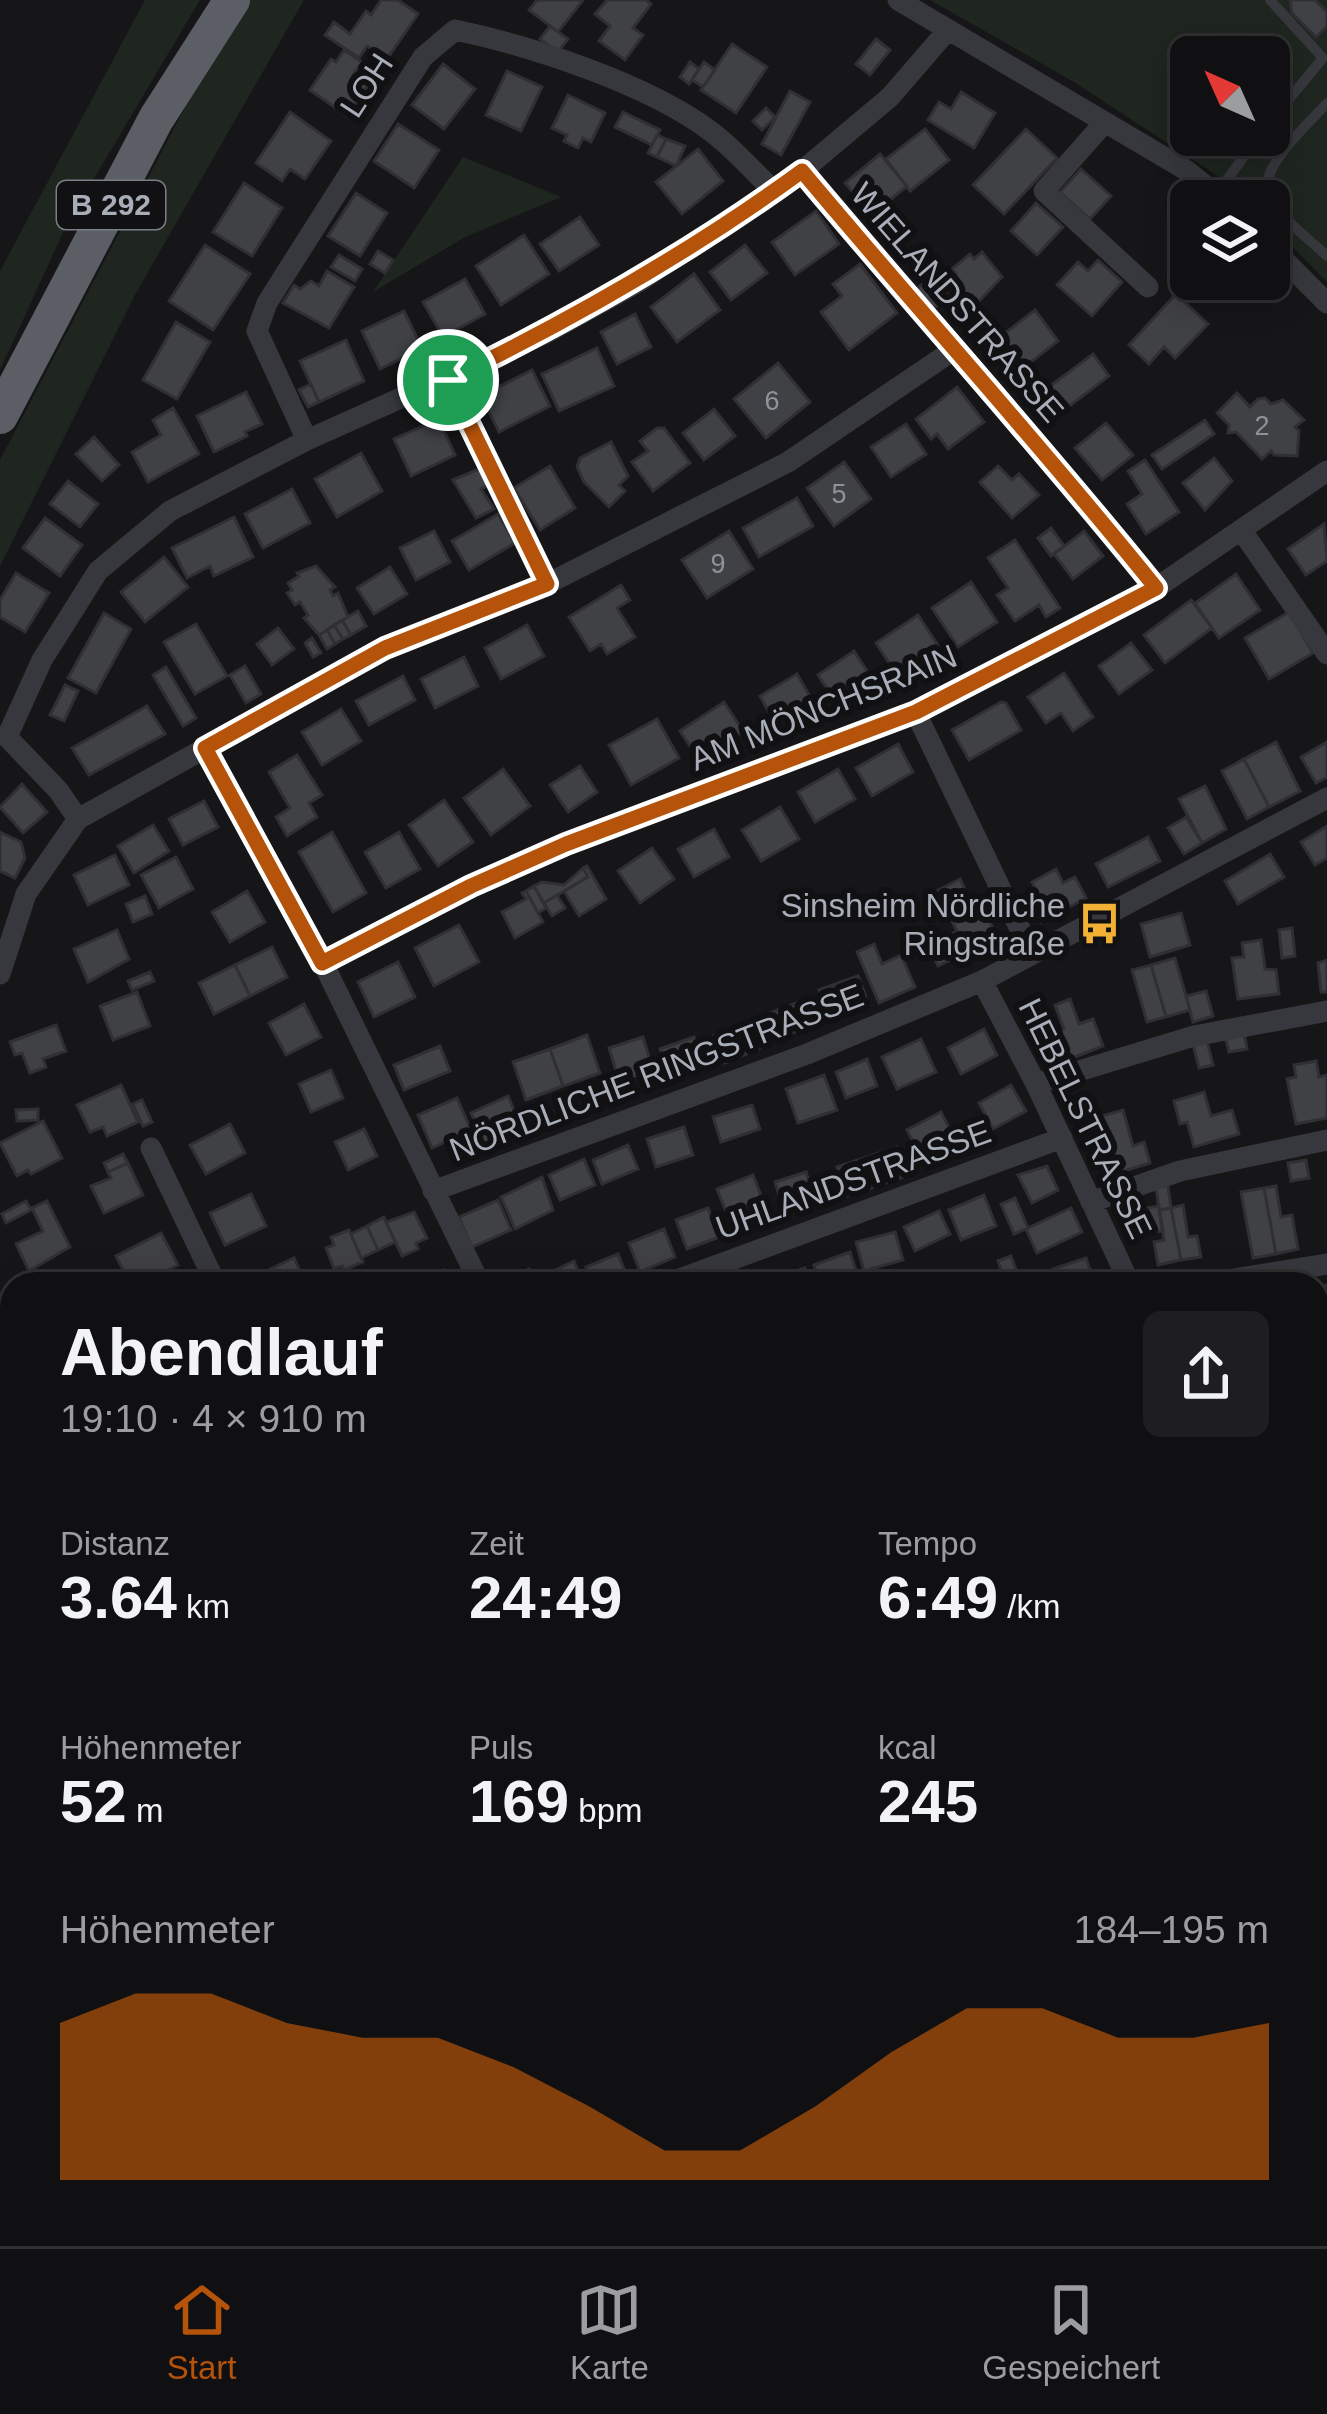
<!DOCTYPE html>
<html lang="de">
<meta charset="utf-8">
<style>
body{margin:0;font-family:Arial,sans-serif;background:#1e1e20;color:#f1f3f6;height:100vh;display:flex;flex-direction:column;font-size:45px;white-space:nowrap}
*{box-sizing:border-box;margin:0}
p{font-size:39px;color:#9c9d9f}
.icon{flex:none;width:66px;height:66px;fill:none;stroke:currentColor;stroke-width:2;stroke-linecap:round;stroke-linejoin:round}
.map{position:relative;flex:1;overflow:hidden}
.details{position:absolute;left:0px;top:1272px;width:1329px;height:975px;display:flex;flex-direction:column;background:#101012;border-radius:36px 36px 0 0;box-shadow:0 6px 30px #0003,0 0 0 3px #303032}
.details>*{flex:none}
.needle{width:78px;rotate:315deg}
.buttons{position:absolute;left:1170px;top:36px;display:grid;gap:24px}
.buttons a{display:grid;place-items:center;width:120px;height:120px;border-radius:18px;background:#101012;box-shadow:0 6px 30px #0003,0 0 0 3px #303032;font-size:60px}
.pin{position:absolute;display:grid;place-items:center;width:102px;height:102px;color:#fff;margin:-51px;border:6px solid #fff;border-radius:50%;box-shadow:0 3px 12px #0007}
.round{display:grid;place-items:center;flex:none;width:126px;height:126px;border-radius:18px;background:#1e1e20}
.summary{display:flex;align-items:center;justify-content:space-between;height:204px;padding:0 60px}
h1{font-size:66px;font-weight:700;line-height:90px}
.figures{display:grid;grid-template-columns:repeat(3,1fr);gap:18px;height:204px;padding:12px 60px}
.figures div{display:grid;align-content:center}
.figures b{font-size:60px;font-weight:700}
.figures small{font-size:33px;font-weight:400}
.figures p{font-size:33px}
.chart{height:336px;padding:24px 60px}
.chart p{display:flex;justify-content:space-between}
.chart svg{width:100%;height:216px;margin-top:12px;fill:#b45309;opacity:.7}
.tabs{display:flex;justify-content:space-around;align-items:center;height:168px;border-top:3px solid #303032;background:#101012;font-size:33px;color:#9c9d9f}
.tabs a{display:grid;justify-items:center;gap:6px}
.tabs .active{color:#b45309}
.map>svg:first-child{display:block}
.built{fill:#222225}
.green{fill:#1e261f;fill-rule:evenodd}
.building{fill:#404145;stroke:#303034;stroke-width:3}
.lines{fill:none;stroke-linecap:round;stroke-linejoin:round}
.service{stroke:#37383d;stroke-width:10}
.minor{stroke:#37383d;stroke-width:21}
.trunk{stroke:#5b5e65;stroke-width:36}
.route-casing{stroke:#fff;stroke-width:24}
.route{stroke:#b45309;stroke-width:15}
.labels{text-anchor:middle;stroke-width:12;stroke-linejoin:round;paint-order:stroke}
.number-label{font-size:27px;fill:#8e929b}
.shield{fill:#111113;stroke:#7b7e86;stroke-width:3}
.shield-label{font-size:30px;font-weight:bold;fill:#a8adb8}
.street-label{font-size:33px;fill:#a8adb8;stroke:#111113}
.poi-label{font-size:33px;fill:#a8adb8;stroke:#111113;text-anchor:end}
</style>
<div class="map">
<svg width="1327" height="2246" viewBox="0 0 1327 2246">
<rect width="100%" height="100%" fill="#161618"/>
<!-- built -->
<path class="built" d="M12,1806V2235H73L67,2246H0V1815Z"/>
<!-- green -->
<path class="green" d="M145,0H200L67,224L0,370V271Z
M247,0H304L135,295L0,566V460L202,75Z
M930,0H1327V282L1269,223V201H1246L1224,180L1074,82ZM1191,57H1269V135H1191Z
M463,157L561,197L465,237L373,292Z"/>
<!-- building -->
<path class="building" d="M381,0H398L418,14L387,59L367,46L359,58L325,35L334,22L350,34L366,11L371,15Z
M537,0H583L558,32L529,10Z
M607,0H646L651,4L633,28L643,35L625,60L599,41L610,26L595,14Z
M1290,0H1315L1327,12V26L1316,37L1292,13Z
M550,26L568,39L558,52L540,39Z
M876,39L890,50L870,75L856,64Z
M732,44L767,67L736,113L701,90Z
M344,50L362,62L353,75L368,85L347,116L310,90L331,59L336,62Z
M690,62L699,69L689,84L680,77Z
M704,62L715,70L703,87L692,80Z
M443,64L475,89L444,129L412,105Z
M507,71L542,87L521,131L486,115Z
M790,91L810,102L781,155L762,144Z
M961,92L995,113L974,148L928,120L939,102L951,109Z
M568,95L605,113L591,142L583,138L578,148L564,141L567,135L552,128Z
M766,108L775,117L762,130L753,121Z
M290,112L331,141L305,179L290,169L282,181L256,163Z
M623,112L660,130L652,145L615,127Z
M398,124L439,150L414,188L374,161Z
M925,129L949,160L910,191L886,159Z
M1026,129L1057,158L1004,214L973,185Z
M657,135L666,139L657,157L648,153Z
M666,139L685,146L676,166L657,157Z
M698,149L723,181L682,214L656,182Z
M880,154L907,186L872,215L845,183Z
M1081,169L1111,196L1090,219L1060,192Z
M244,183L282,208L252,256L213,232Z
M356,193L387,213L360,256L328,236Z
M1036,203L1063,227L1037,255L1011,231Z
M816,211L839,244L795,275L772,242Z
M580,217L599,245L559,271L540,244Z
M524,235L549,274L501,305L476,266Z
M205,245L250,274L213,330L169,301Z
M745,245L767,273L731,300L710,272Z
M378,251L393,260L385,273L370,264Z
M982,252L1002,277L978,302L976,299L965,307L945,282L956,274L952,269L970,254L974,259Z
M339,255L362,269L355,281L331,267Z
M1098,260L1122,282L1092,316L1057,285L1078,262L1088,271Z
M860,264L897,313L849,350L821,312L842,296L833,284Z
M327,271L354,287L329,328L283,303L294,285L300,289L311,281L319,286Z
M694,274L720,310L677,342L651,307Z
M933,276L949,295L932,310L915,290Z
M465,279L485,314L443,337L423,302Z
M1176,294L1208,324L1175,358L1164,347L1149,364L1129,345Z
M1035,310L1058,341L1010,378L987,347Z
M404,311L422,348L380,369L362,331Z
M635,314L651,347L617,364L601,332Z
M176,322L210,342L177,399L143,380Z
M346,340L364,381L319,402L300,361Z
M597,348L614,386L559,411L542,374Z
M1093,354L1109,376L1051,420L1034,398Z
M778,363L810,402L766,438L734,399Z
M532,370L550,406L499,432L481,396Z
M311,384L319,402L308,407L299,390Z
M957,387L984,422L948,449L937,434L931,439L916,419Z
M246,392L262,424L245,432L247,436L214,452L197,416Z
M1237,393L1250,407L1258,399L1265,398L1271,404L1283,400L1304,420L1295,427L1299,431L1297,456L1274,455L1271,451L1262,459L1236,432L1228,433L1229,425L1217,413Z
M173,408L199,454L148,482L132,452L161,435L153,420Z
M714,409L735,436L704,460L683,433Z
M439,419L455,455L411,476L394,439Z
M1205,420L1214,434L1162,469L1152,455Z
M1106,423L1133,455L1102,480L1075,448Z
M906,424L926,454L891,477L871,447Z
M657,428H664L690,463L653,491L632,462L648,451L640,441Z
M94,437L119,465L102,481L76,454Z
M611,442L628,476L619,485L625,491L609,507L584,482L577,467L580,458Z
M361,453L382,491L337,517L315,479Z
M1214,458L1232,481L1205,510L1183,483Z
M1145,460L1179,512L1146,534L1127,504L1142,494L1128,471Z
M844,462L871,499L834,526L807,488Z
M550,466L575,508L540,530L514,488Z
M998,466L1012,480L1019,474L1039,495L1012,518L980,482Z
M484,467L493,483L481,489L494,509L476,518L453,480Z
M68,481L98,504L80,527L50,504Z
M292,489L310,523L263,548L245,514Z
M797,498L813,526L759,557L743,528Z
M498,514L515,543L469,570L452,541Z
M234,517L253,557L214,576L210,566L187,578L172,548Z
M45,518L82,545L60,576L23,548Z
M1324,524L1327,561L1306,575L1288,549Z
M1051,528L1064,546L1051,556L1038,538Z
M434,531L450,562L416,580L400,548Z
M729,531L753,569L707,598L682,560Z
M1084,531L1103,556L1073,579L1054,554Z
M1015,540L1060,608L1046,617L1039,605L1015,621L997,595L1008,588L988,558Z
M164,557L188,587L145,622L121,592Z
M316,566L335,587L330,590L333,596L338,593L348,617L319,635L304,618L308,615L300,602L295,605L287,593L292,590L288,583L299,576L297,573Z
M390,567L407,594L374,614L357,588Z
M16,573L49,593L25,632L0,617V600Z
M1236,574L1260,610L1219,638L1195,603Z
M971,582L997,622L958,647L932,608Z
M621,585L630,600L617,608L635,637L607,654L601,644L590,651L569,617Z
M1191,600L1212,628L1165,663L1144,635Z
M358,611L366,626L351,635L342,620Z
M1289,612L1313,653L1269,679L1245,638Z
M104,613L131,629L96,693L68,678Z
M918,615L941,650L908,672L903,663L893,669L876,643Z
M342,620L351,635L343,639L334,625Z
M196,624L227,676L195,694L164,642Z
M334,625L343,639L335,644L327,630Z
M527,625L544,656L501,679L485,648Z
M278,628L294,649L272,665L257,644Z
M327,630L335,644L327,649L319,635Z
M312,638L321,653L313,657L305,643Z
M1131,643L1152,670L1119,694L1099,666Z
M854,651L873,680L837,704L818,675Z
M464,657L478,686L435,708L421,679Z
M245,666L261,694L246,703L230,675Z
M166,667L196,718L183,726L153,675Z
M1064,673L1093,717L1073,731L1061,713L1046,723L1028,697Z
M797,674L812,700L774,722L760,696Z
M403,676L415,700L369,725L356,701Z
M65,685L78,691L64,721L50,715Z
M724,702L743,731L699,760L680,731Z
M1001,702L1006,703L1021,730L969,760L952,730Z
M147,706L165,734L89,775L72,748Z
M341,709L361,741L322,765L302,732Z
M657,719L679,758L631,785L609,745Z
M1276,742L1300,791L1269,807L1244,759Z
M1327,742V777L1316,783L1301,757Z
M898,744L913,772L872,796L856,768Z
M297,755L322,795L309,803L317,817L287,836L276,817L290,808L269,772Z
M1244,759L1269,807L1247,819L1222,771Z
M580,766L597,792L568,812L550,785Z
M503,769L530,806L491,835L464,798Z
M838,769L855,799L815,822L798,792Z
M22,784L47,812L23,833L0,807Z
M1205,786L1226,829L1202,843L1179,799Z
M444,800L473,842L438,866L409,825Z
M204,801L218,827L183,845L169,819Z
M780,807L799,839L761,861L742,830Z
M1186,817L1202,843L1184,854L1168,828Z
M153,825L169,851L134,873L118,846Z
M1327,826V858L1315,865L1301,842Z
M714,829L729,857L694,877L678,849Z
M0,832L21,842L25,858L15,878L0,871Z
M332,832L366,893L333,912L299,852Z
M399,832L420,869L386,888L365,852Z
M1148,837L1160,861L1108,887L1096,864Z
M652,848L674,879L640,903L618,871Z
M1270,854L1284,877L1238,904L1225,881Z
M115,855L129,885L88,905L74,875Z
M176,857L193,889L159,908L141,875Z
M587,866L606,899L579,916L564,891L588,877L583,868Z
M583,868L588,877L544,903L534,886L542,882L564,885Z
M1056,869L1063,883L1075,877L1086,898L1041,922L1031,904L1041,899L1032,882Z
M960,879L975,910L982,906L997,936L938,966L928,945L957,931L937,891Z
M534,886L546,908L538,913L526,891Z
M247,891L265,922L230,942L212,912Z
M526,891L543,922L515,938L502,912L526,899L522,893Z
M557,895L565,908L552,916L544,903Z
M145,896L152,914L133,922L126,904Z
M1181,913L1190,945L1150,957L1141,924Z
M459,925L479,962L434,986L415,948Z
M1292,928L1295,956L1282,958L1279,930Z
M117,930L129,959L88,982L74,949Z
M1261,940L1265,969L1276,970L1279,994L1238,999L1232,958L1244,957L1242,943Z
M874,944L882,964L901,955L915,987L879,1003L857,952Z
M272,947L287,977L250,996L235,965Z
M1175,958L1190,1010L1166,1017L1151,965Z
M1327,960V992H1321L1318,963Z
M398,962L415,997L374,1017L358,982Z
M235,965L250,996L214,1014L199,983Z
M1151,965L1166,1017L1147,1022L1132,970Z
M150,972L154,981L132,990L128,981Z
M858,976L869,1005L830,1019L819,990Z
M1206,991L1213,1016L1193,1022L1186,996Z
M137,992L150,1026L113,1040L100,1006Z
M807,999L816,1024L779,1038L770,1013Z
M1070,999L1079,1024L1093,1019L1103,1046L1060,1063L1049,1034L1064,1029L1055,1005Z
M304,1004L321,1037L286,1055L269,1023Z
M752,1020L763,1047L725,1063L714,1035Z
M56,1025L66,1051L43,1059L46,1067L30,1073L22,1053L15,1055L10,1042Z
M984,1029L997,1055L961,1074L948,1048Z
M1244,1033L1247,1049L1229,1052L1225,1036Z
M587,1035L600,1073L563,1086L550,1049Z
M643,1037L653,1070L619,1081L609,1048Z
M694,1037L703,1062L669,1074L660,1049Z
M921,1039L936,1072L897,1089L882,1057Z
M1207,1041L1213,1065L1199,1068L1193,1044Z
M440,1046L450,1071L404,1090L394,1065Z
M550,1049L563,1086L526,1100L513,1062Z
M867,1059L877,1086L846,1098L836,1072Z
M1316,1061L1319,1077L1327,1075V1118L1296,1124L1287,1079L1296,1077L1294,1065Z
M331,1070L343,1098L311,1112L299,1084Z
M824,1075L837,1110L798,1123L786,1089Z
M121,1085L138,1122L107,1136L103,1127L90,1132L77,1105Z
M1011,1085L1026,1111L993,1129L979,1103Z
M1204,1092L1211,1116L1232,1110L1239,1134L1194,1147L1187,1122L1180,1124L1174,1101Z
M508,1096L521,1126L485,1143L471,1113Z
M457,1098L471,1130L432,1148L418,1115Z
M142,1100L152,1122L143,1126L133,1104Z
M752,1105L760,1129L721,1142L713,1117Z
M38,1109V1120L17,1121L16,1110Z
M1123,1110L1133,1146L1144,1142L1150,1163L1111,1175L1095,1118Z
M941,1112L957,1143L923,1161L907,1130Z
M43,1121L62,1158L31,1174L28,1170L17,1176L0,1143Z
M230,1124L245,1153L206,1174L190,1145Z
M684,1127L693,1155L656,1167L647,1139Z
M364,1129L377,1156L348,1170L335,1142Z
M628,1145L638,1169L602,1184L593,1160Z
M897,1147L906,1176L847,1196L837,1167Z
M123,1154L128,1163L108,1172L104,1163Z
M584,1159L595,1185L560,1200L549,1175Z
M1306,1160L1309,1178L1291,1181L1288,1163Z
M128,1163L143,1195L104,1213L91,1186L111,1178L108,1172Z
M1047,1166L1058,1190L1032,1203L1018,1175Z
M806,1172L816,1204L785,1214L775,1182Z
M753,1175L766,1208L730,1221L717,1189Z
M542,1177L553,1210L515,1229L501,1197Z
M1168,1186L1171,1208L1159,1210L1156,1187Z
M1276,1186L1281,1217L1292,1215L1298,1249L1276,1254L1264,1188Z
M1264,1188L1276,1254L1253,1258L1241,1192Z
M251,1194L266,1226L225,1245L210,1213Z
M984,1195L996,1226L961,1240L949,1210Z
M1015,1198L1028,1228L1014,1234L1001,1204Z
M498,1200L511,1230L472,1247L459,1217Z
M26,1201L31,1210L6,1223L2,1214Z
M47,1201L70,1247L29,1271L16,1244L43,1231L32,1208Z
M1183,1205L1188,1237L1197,1236L1201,1257L1181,1260L1171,1208Z
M1159,1206L1163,1231L1146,1233L1143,1209Z
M708,1208L719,1237L687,1249L676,1220Z
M1071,1208L1082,1232L1037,1253L1026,1229Z
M1171,1208L1181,1260L1158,1265L1154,1242L1164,1240L1159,1210Z
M939,1211L950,1234L915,1251L904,1227Z
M414,1212L427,1238L416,1243L418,1249L402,1256L386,1222Z
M384,1217L395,1242L378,1250L367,1226Z
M367,1226L378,1250L361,1258L351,1234Z
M664,1229L675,1257L640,1272L629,1243Z
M349,1230L363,1262L344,1270L342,1266L334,1269L326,1248L334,1245L331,1237Z
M895,1232L903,1260L864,1271L856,1242Z
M161,1233L178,1265L140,1284H130L116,1256Z
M850,1252L859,1279L846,1284H820L814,1265Z
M618,1254L630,1283L594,1284L586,1267Z
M1011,1256L1017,1272L1003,1276L998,1261Z
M294,1258L306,1284H257L253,1277Z
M1086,1258L1095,1284H1058L1053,1269Z
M574,1261L584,1284H542L539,1278Z
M805,1268L809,1284H770L769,1279Z
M529,1269L535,1284H493Z
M444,1270L453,1284H423Z
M1327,1285V1307L1317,1309V1287Z
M1327,1385V1402L1317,1403V1387Z
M10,1525H12V1571L5,1570Z
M1327,1535V1584H1317V1536Z
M3,1593L12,1594V1632L0,1631Z
M1327,1644V1677L1317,1679V1646Z
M0,1655L12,1656V1702L0,1701Z
M0,1721L12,1722V1768L0,1767Z
M1327,1737V1770L1317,1768V1738Z
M12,1852V2002L0,2011V1860Z
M1327,1941V1980L1317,1982V1943Z
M0,2014L12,2031V2104L0,2113Z
M1327,2048V2085L1317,2087V2050Z
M1327,2137V2180L1321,2181L1317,2139Z
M0,2142L12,2159V2218L0,2226Z
M1327,2224V2246H1290L1287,2238L1317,2235V2228Z
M128,2235H162L168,2243L113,2246Z
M187,2235H245L229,2246H195Z
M420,2235H449L451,2246H396L395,2238Z
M449,2235H503L504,2243L451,2246Z
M1153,2235H1188L1167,2246H1159Z
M925,2237L928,2246H892Z"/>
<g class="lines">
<!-- service -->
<path class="service" d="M1327,103C1308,125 1249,174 1272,203C1287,223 1309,239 1327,256
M1269,123L1323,58L1270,0
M1217,194L1259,135
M1317,2203L1319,2210"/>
<!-- minor -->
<path class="minor" d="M898,0L1186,170L1224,201
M1105,122L1044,191L1148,287
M802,171C919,311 1041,446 1156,588
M1269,245L1327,303
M448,379L547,584
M307,440L257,331L267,303L423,57L455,30C532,46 651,85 713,133C735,150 754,172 774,191
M1242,531L1327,654
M916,713L1032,954
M205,748L323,963L480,1284
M78,819L58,790L7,737L42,660L98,571L170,511L307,440L546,333L640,281L802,171L890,97L947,31
M323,963L471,886L566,844L916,713L1156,588L1327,471
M0,974L26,894L78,819L385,648L547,584L788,462L952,351
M982,981L1036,1084L1130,1284
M1036,1084L1194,1036L1327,1011
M151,1148L216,1284
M433,1191L807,1054L982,981L1327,798
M1091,1202L1180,1171L1327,1140
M666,1284L1062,1138
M1203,1284L1327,1264
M0,1327L12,1368
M0,1468L12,1448
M1317,1501L1327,1502
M1317,1707L1327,1706
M1317,1915L1327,1913
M1317,2114L1327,2112
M533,2235L537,2246
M1006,2235L1012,2246
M76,2246L82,2235
M1042,2246L1060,2235"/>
<!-- trunk -->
<path class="trunk" d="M0,416L156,119L232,0"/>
</g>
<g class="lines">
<defs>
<path id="route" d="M802,171C919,311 1042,446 1156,588L916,712L566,844L471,886L322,963L205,748L385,648L547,584L448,380C573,319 690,253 802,171Z"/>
</defs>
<!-- route casing -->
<use href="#route" class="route-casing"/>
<!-- route -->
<use href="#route" class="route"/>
</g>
<!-- icons -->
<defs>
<symbol id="bus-bare" viewBox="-9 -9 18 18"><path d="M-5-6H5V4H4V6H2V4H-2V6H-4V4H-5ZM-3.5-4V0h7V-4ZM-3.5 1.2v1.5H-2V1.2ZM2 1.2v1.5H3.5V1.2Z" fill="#f2b134" stroke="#111113" stroke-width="2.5" paint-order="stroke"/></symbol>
</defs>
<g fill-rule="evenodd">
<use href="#bus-bare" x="1070" y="894" width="59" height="59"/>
</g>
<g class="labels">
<!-- number labels -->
<g class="number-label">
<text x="772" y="410">6</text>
<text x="1262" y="435">2</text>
<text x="839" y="503">5</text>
<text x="718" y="573">9</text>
</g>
<!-- shield labels -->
<rect class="shield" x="57" y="181" width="108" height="48" rx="9"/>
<g class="shield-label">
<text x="111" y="215">B 292</text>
</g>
<!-- street labels -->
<g class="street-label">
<text transform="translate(366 85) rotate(-57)" y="12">LOH</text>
<text transform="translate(958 302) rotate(49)" y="12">WIELANDSTRASSE</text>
<text transform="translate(823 707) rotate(-22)" y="12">AM MÖNCHSRAIN</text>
<text transform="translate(656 1072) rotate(-21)" y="12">NÖRDLICHE RINGSTRASSE</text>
<text transform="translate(1086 1118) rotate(64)" y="12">HEBELSTRASSE</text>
<text transform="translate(853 1179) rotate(-20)" y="12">UHLANDSTRASSE</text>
</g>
<!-- poi labels -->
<g class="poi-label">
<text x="1065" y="917">Sinsheim Nördliche<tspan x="1065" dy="38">Ringstraße</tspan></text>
</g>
</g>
</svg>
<div class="buttons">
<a><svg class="needle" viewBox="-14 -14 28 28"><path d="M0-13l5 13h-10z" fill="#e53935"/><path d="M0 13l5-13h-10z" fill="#9c9d9f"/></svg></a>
<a><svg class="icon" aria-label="layers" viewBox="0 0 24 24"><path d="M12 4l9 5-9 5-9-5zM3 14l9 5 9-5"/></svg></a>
</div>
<div class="pin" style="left:448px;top:380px;background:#1e9e55"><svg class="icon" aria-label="arrive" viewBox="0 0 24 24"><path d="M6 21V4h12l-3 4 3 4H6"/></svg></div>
<section class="details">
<div class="summary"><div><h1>Abendlauf</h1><p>19:10 · 4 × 910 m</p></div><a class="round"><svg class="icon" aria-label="share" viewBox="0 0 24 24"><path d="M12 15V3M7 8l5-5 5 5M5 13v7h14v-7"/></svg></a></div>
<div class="figures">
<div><p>Distanz</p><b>3.64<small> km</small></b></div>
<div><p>Zeit</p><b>24:49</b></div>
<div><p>Tempo</p><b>6:49<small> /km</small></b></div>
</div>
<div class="figures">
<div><p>Höhenmeter</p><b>52<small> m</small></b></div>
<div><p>Puls</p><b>169<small> bpm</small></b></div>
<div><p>kcal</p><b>245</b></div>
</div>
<div class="chart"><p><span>Höhenmeter</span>184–195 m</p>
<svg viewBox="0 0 160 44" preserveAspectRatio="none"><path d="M0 44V12L10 6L20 6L30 12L40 15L50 15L60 21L70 29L80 38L90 38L100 29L110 18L120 9L130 9L140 15L150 15L160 12V44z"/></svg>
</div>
</section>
</div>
<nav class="tabs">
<a class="active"><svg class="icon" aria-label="home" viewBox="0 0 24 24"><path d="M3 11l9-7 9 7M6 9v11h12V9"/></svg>Start</a>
<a><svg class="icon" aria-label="map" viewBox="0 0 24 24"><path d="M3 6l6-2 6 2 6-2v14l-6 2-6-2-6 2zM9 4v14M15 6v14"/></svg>Karte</a>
<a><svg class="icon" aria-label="saved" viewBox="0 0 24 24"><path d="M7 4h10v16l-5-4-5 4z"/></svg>Gespeichert</a>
</nav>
